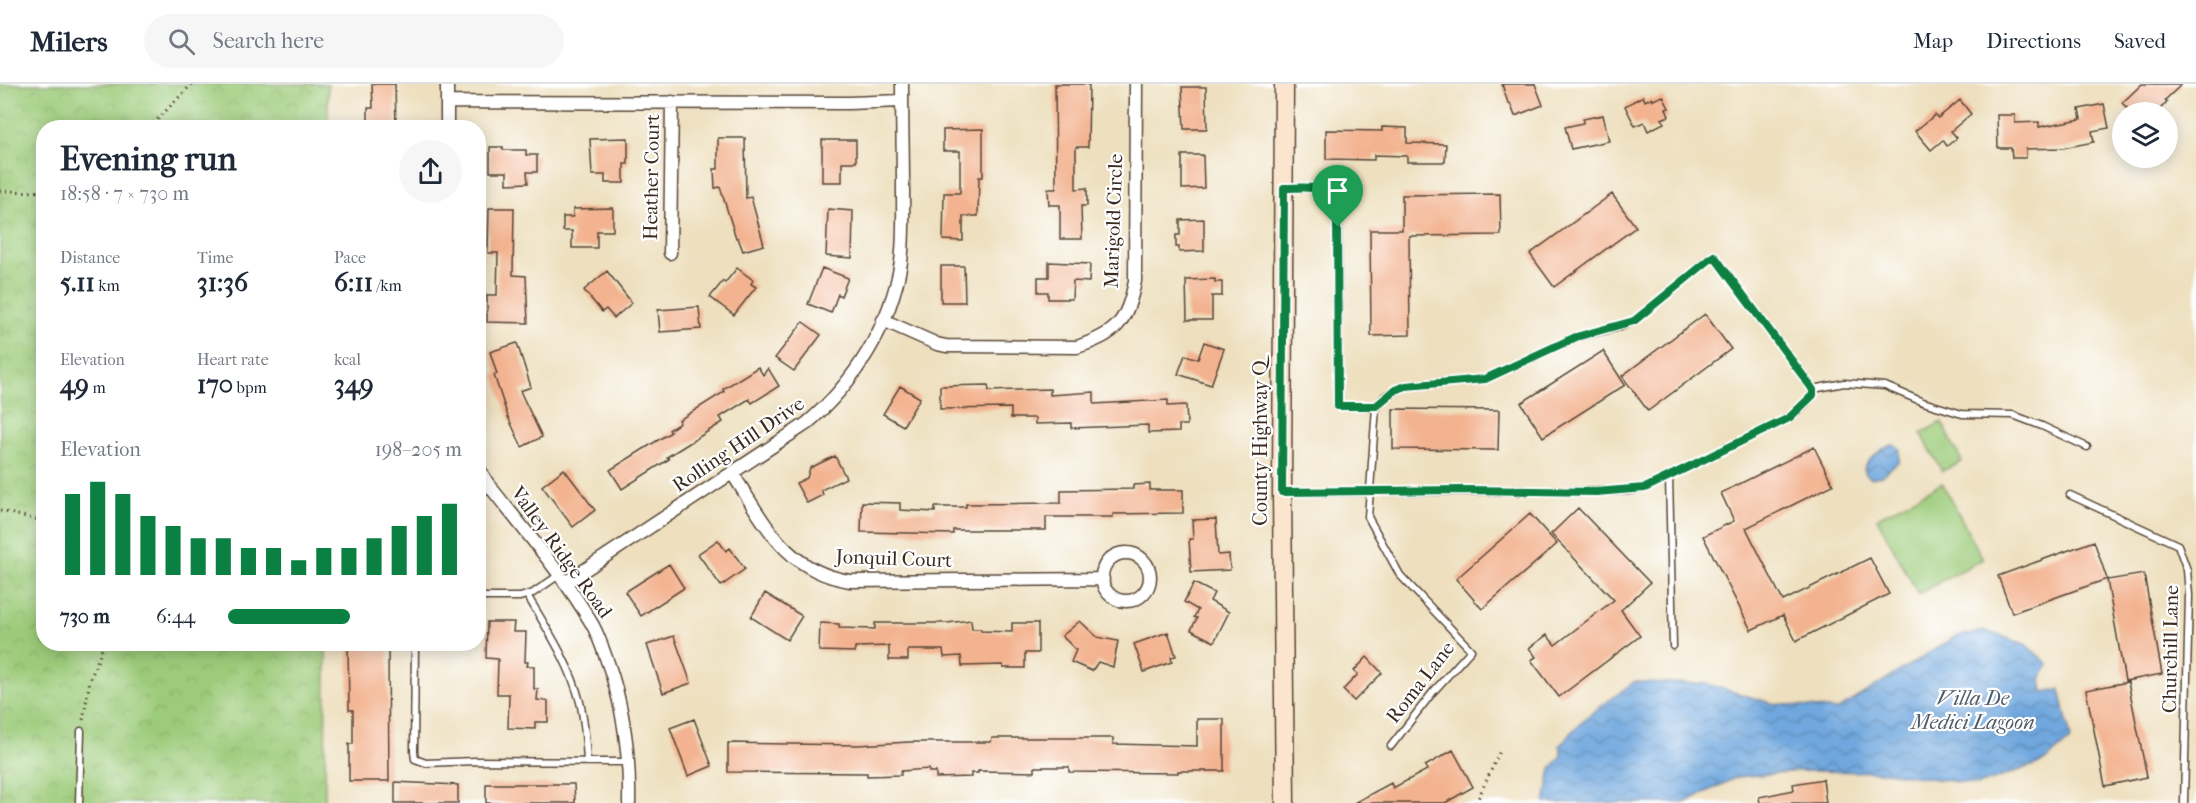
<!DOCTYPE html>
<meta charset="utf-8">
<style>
body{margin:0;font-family:"IM FELL French Canon",serif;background:#f6f6f7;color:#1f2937;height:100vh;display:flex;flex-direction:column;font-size:22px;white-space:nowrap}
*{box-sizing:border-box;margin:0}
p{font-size:20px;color:#747a83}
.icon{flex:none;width:33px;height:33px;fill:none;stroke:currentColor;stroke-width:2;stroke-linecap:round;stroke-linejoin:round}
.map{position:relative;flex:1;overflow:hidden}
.drawer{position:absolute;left:36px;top:36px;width:450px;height:531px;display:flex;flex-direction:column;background:#fff;border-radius:24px;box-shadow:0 3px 15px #0003}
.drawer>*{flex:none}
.fabs{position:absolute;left:2112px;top:18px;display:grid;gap:12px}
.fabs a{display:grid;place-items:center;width:66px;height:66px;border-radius:50%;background:#fff;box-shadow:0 3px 15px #0003;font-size:30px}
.pin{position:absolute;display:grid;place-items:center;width:51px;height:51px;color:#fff;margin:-62px -26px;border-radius:50% 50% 50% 0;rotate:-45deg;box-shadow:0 0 6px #0007}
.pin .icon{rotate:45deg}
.round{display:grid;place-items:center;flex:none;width:63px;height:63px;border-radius:32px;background:#f6f6f7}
.overview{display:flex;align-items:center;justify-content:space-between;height:102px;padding:0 24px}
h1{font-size:33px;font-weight:700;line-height:45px}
.metrics{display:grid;grid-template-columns:repeat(3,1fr);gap:9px;height:102px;padding:6px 24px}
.metrics div{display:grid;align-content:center}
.metrics b{font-size:26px;font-weight:700}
.metrics small{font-size:16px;font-weight:400}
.metrics p{font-size:16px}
.chart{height:168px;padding:12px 24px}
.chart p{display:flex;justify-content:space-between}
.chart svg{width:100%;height:108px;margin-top:6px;stroke:#0b8043;stroke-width:6}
ul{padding:0 24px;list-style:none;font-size:20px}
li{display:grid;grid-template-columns:96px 72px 1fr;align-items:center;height:45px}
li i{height:15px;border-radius:8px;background:#0b8043}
header{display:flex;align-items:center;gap:36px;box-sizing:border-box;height:84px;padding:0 30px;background:#fff;border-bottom:2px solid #e0e1e3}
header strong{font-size:28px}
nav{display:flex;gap:33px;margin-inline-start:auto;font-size:21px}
.search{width:420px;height:54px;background:#f6f6f7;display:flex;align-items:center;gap:15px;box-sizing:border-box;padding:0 21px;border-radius:33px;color:#747a83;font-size:22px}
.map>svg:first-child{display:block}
.park{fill:url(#park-crowns);stroke:#6c7a4c;stroke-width:1.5}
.garden{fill:#9ccb79;stroke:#6c7a4c;stroke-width:1.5}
.water{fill:url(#water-waves);stroke:#55687e;stroke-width:1.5}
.building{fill:#f3b390}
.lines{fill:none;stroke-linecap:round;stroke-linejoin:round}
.service-casing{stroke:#564536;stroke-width:9}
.minor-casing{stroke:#564536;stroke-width:15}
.secondary-casing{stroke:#564536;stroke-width:21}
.path{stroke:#564536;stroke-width:3;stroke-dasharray:1.5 4.5;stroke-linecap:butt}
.service{stroke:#fff;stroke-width:6}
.minor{stroke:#fff;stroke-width:12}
.secondary{stroke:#fbe5cf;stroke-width:18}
.route-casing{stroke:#fff;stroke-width:12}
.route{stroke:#0b8043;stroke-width:8}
.labels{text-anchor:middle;stroke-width:4.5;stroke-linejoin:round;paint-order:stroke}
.street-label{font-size:20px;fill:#3b2a1e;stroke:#fff}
.water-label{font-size:21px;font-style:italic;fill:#505c6b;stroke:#fff}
</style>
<header>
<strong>Milers</strong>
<div class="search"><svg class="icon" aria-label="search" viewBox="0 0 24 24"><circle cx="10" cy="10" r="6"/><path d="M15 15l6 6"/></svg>Search here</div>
<nav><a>Map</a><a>Directions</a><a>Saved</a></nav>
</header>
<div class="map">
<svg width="2196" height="719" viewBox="0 0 2196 719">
<defs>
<pattern id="park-crowns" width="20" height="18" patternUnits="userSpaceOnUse" patternTransform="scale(1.5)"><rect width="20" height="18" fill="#9ccb79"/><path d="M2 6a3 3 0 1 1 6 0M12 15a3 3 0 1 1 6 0" fill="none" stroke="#87ae68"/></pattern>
<pattern id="water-waves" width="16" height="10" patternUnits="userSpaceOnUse" patternTransform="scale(1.5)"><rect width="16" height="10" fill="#6fa7de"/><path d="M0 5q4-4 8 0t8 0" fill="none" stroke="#5c88b3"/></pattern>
</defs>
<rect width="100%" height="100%" fill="#fff"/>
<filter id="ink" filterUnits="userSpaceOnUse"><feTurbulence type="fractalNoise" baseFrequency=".0167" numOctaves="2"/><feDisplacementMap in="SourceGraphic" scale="12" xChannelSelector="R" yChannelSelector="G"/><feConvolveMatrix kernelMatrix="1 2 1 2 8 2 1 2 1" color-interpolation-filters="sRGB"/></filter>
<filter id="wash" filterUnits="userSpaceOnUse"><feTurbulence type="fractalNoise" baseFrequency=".008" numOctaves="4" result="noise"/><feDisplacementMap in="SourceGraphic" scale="24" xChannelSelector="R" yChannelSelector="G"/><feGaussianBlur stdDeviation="1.35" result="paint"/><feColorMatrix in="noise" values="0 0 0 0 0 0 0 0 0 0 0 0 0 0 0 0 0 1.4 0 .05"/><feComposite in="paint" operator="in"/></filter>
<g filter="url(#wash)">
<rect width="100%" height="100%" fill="#eee0bf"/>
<!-- park -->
<path class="park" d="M0,0H328V43L44,44V560H326L325,719H0Z"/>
<!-- garden -->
<path class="garden" d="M1942,338L1962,378L1942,387L1921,349Z
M1942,399L1983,475L1918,510L1877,434Z"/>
<!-- water -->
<path class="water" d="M1894,361L1900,365L1899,377L1881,392L1871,394L1866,390L1864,384C1870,374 1883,362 1894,361Z
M1985,547L2025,560L2048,580L2041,596L2043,608L2060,605L2071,655L2045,677L1979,701L1886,688L1801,687L1737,693L1684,719H1545L1551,684L1562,672L1560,661L1585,634L1634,598L1707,600L1771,619L1837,626L1956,552Z"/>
<g id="blocks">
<!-- building -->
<path class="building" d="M372,0H395L396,44H368V24H373Z
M1055,0H1089L1088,63H1076V105L1087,104V122H1081L1082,155H1060V121H1049L1048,105H1056Z
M1502,0H1535L1543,21L1515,32L1510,19H1508Z
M2142,0H2182L2165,16L2167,18L2157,28H2131L2122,19Z
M1182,3H1206L1207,45H1184Z
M1643,12L1645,17L1652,13L1653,16L1663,12L1669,24L1666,25L1669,32L1662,35L1664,39L1648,47L1644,38L1635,42L1625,22Z
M1960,16L1971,30L1951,47L1957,54L1947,62L1943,56L1931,66L1915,47L1935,31L1938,34Z
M2104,20L2109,44L2092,47L2094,58L2063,64L2026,65V74H2012L2011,64H1998L1997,31H2015V39L2039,38V43L2081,35L2079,25Z
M1603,31L1609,57L1571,65L1565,43L1583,39V35Z
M1382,43L1407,44V59L1446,60L1445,78H1407V72L1374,71V76L1326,75V46L1382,47Z
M983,45V93H979L978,132H963V157L943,156L944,109H960V67H943V46Z
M628,54V80H624V99H605V91H592L590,55Z
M718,54H745L746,114L751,113L764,161L743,167L738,154H736L720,103L715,104L714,85H718Z
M822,56H856V78H842V98H822Z
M490,63H503V66H526V71H537V88H527L528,99L507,100V88H490Z
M1182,71H1203L1204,104L1182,105Z
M1500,110L1501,151L1409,152L1410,251L1371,252L1370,146H1402V111Z
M1612,110L1636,143L1554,203L1530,170Z
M489,124H514L513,191L526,192L528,239L487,238V211H497L498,169H488Z
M613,124V147H597V164H572V147H563V133H573V125Z
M828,125L853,127L852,174L826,172Z
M1204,135V167L1179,168V163H1176V151H1180V136Z
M1049,178L1090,180L1089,198L1073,197L1072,215H1048V208H1038V193H1049Z
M941,182H964L965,218H941Z
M737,184L753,196L751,200L756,203L734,231L710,213L723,197L725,199Z
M822,184L848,194L841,212L838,210L831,229L808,220Z
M607,187L632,219L614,234L606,225L602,228L584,206Z
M1215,195V198H1222V212H1212V236H1187L1186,196Z
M699,223L701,245L660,248L658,226Z
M1705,230L1731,265L1648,327L1622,292Z
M803,238L821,251L794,287L775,274Z
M1204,258L1224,265L1211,301L1178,290L1185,271L1198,275Z
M517,259L531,303L520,307L542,353L522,363L508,333L494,291L497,290L490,268Z
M1603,267L1625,301L1543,353L1521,319Z
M758,283L763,291L768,284L779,302L752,319L749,315L720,333L723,338L667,373L669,375L622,405L610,386L671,348L669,346L680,339L679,336L724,308L723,305Z
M988,301L989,307L1050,305V311L1094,308V320L1168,316V322L1186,321L1187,341H1179V348L1148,349V341L1071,344V339L1035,340V334H1011V324L940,325V302Z
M900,302L920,314L903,342L883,330Z
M1393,325L1499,326L1498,366L1393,365Z
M1814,363L1833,401L1746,444L1783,517L1870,474L1889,510L1796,557L1783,531L1751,546L1703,452L1734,437L1721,409Z
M835,372L846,394L821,406L823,411L807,419L796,399L807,394L810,384Z
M564,385L595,426L573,443L542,402Z
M1150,400V406H1183V429L1113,430V433H1046V446H953V450L861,448L862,418L900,419V426L935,428V423H966V420L1061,419V406L1133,405V401Z
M1578,424L1650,499L1621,526L1640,552L1559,613L1531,576L1536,573L1529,564L1547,551L1555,561L1614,516L1551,450Z
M1530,430L1557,460L1482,525L1456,495Z
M1216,435L1218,471L1229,470L1230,486L1191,488L1189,455H1193L1192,436Z
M718,456L726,467L730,464L745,485L721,502L698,470Z
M2094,457L2107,495L2012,529L1998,492Z
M669,480L684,504L641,532L625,508Z
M2144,490L2162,590L2125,597L2107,496Z
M1194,499L1214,509L1210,517L1229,528L1214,558L1191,546L1197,534L1194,533L1198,526L1184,518Z
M765,509L802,532L787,556L751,533Z
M971,536L972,545H981V547L1012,548V539H1038V569H1025V584H1003V581L962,582L961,572L944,573L943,566H908V576H889V562L855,563V568L819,567L820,539L839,540V544L875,545V539H947Z
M1080,537L1097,553L1118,557L1113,583L1098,578L1092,587L1071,578L1076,566L1062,552Z
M487,538H514L513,548H526L525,578H528L527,582H534V605H538L537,616L548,617V638H535V645L508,644L509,610H497L498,575L486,574Z
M1168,548L1176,572L1171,573L1172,578L1144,588L1134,560Z
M674,552L691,599L663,609L647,561Z
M348,560H388L389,697H349V660H353V626H349Z
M1367,573L1382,589L1354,617L1343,606L1358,590L1354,587Z
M2128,598L2147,693L2105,702L2086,606Z
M694,635L712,682L688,692L670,644Z
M1197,635H1224V687H1178V689L1069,688V683H1035V688L978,687V689H971V693L936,694V688H929V685L901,687V691L867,692V689L728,688V659L858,661L909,658H991L992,654H1113V660L1197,662Z
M1453,666L1473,703L1445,719H1354L1391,699L1393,704L1427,686L1425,682Z
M1823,695L1826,719H1760L1759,713L1794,706L1793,700Z
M395,698L458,701V719H395Z
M486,700H574L575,719H486Z"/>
</g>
</g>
<g filter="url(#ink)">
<use href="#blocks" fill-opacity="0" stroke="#564536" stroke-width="1.5"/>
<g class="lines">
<defs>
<path id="service" d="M1285,104C1322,104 1336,100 1338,143V322L1376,323
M1813,305L1844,299L1885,302L1923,318L1962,330L2013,331L2042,342L2087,363
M1669,393L1673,562
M1283,408L1628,407L1645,404L1789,334C1798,326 1812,318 1813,305L1714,172L1634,237L1620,243L1576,253L1485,295L1406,302L1385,312L1376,323L1368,433L1400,491L1471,566L1433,608L1391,662
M2070,411L2178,461L2187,486L2189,511L2184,719
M527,511C547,545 570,579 580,618C585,638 586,658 587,678
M478,513H520L533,509L559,491
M415,560L414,668L415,675L426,679L475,677L628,678
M79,719L81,647"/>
<path id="minor" d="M447,18L849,19L902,17
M447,44V0
M670,169L672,18
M883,236L937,260L946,262L1077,263C1116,250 1127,239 1135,197L1136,0
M478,383L488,400C524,446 563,490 592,540C599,552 603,566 608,579C624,625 630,670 629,719
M732,389C765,439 785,487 850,497L1103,495
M1102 493a24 24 0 1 1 48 0a24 24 0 1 1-48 0Z
M565,499L806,340C854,300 891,241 901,178C904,154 903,129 903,105C903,70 902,35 902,0"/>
<path id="secondary" d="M1284,0L1282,408L1285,719"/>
</defs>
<!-- service casing -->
<use href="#service" class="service-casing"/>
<!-- minor casing -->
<use href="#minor" class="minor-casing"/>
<!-- secondary casing -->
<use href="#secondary" class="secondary-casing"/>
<!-- path -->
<path class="path" d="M149,44L192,0
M0,107L44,108
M0,427L44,437
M83,636L90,596L104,560
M1476,719L1500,667"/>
<!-- service -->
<use href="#service" class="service"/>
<!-- minor -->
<use href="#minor" class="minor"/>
<!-- secondary -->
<use href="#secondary" class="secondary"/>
</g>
</g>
<g class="lines" filter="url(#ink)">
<defs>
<path id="route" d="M1284,104C1309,104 1327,98 1337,125L1338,322H1376L1395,306L1406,302L1485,295L1576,253L1634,237L1714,172L1809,300L1813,306V311L1789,334L1645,404L1596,408L1464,406L1282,408Z"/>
</defs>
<!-- route casing -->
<use href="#route" class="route-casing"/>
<!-- route -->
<use href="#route" class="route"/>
</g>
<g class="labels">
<!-- street labels -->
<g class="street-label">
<text transform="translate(651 93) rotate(-89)" y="7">Heather Court</text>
<text transform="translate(1113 137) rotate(-88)" y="7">Marigold Circle</text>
<text transform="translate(1260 359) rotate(-90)" y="7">County Highway Q</text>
<text transform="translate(738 360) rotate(-34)" y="7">Rolling Hill Drive</text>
<text transform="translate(562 468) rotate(54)" y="7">Valley Ridge Road</text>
<text transform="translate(894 474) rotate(2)" y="7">Jonquil Court</text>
<text transform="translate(2170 565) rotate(-89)" y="7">Churchill Lane</text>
<text transform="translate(1420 598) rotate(-52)" y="7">Roma Lane</text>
</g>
<!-- water labels -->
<g class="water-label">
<text x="1973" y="621">Villa De<tspan x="1973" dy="24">Medici Lagoon</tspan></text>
</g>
</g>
</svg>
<div class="fabs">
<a><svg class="icon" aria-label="layers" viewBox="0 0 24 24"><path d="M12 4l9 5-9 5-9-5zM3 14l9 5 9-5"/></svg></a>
</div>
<div class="pin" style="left:1338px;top:143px;background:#1e9e55"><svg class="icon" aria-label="arrive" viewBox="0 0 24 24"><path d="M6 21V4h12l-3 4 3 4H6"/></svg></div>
<section class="drawer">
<div class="overview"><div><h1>Evening run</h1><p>18:58 · 7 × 730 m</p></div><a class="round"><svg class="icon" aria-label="share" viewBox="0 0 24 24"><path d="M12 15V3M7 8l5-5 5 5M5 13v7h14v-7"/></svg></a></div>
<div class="metrics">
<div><p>Distance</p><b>5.11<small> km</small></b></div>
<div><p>Time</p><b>31:36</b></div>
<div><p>Pace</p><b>6:11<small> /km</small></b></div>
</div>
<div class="metrics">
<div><p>Elevation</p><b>49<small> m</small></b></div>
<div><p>Heart rate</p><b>170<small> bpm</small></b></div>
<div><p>kcal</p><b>349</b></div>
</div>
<div class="chart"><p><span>Elevation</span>198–205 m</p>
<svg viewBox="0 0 160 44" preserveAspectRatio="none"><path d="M5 44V11M15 44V6M25 44V11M35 44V20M45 44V24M55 44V29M65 44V29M75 44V33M85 44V33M95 44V38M105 44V33M115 44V33M125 44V29M135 44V24M145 44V20M155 44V15"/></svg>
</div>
<ul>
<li><b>730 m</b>6:44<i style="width:52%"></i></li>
</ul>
</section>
</div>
